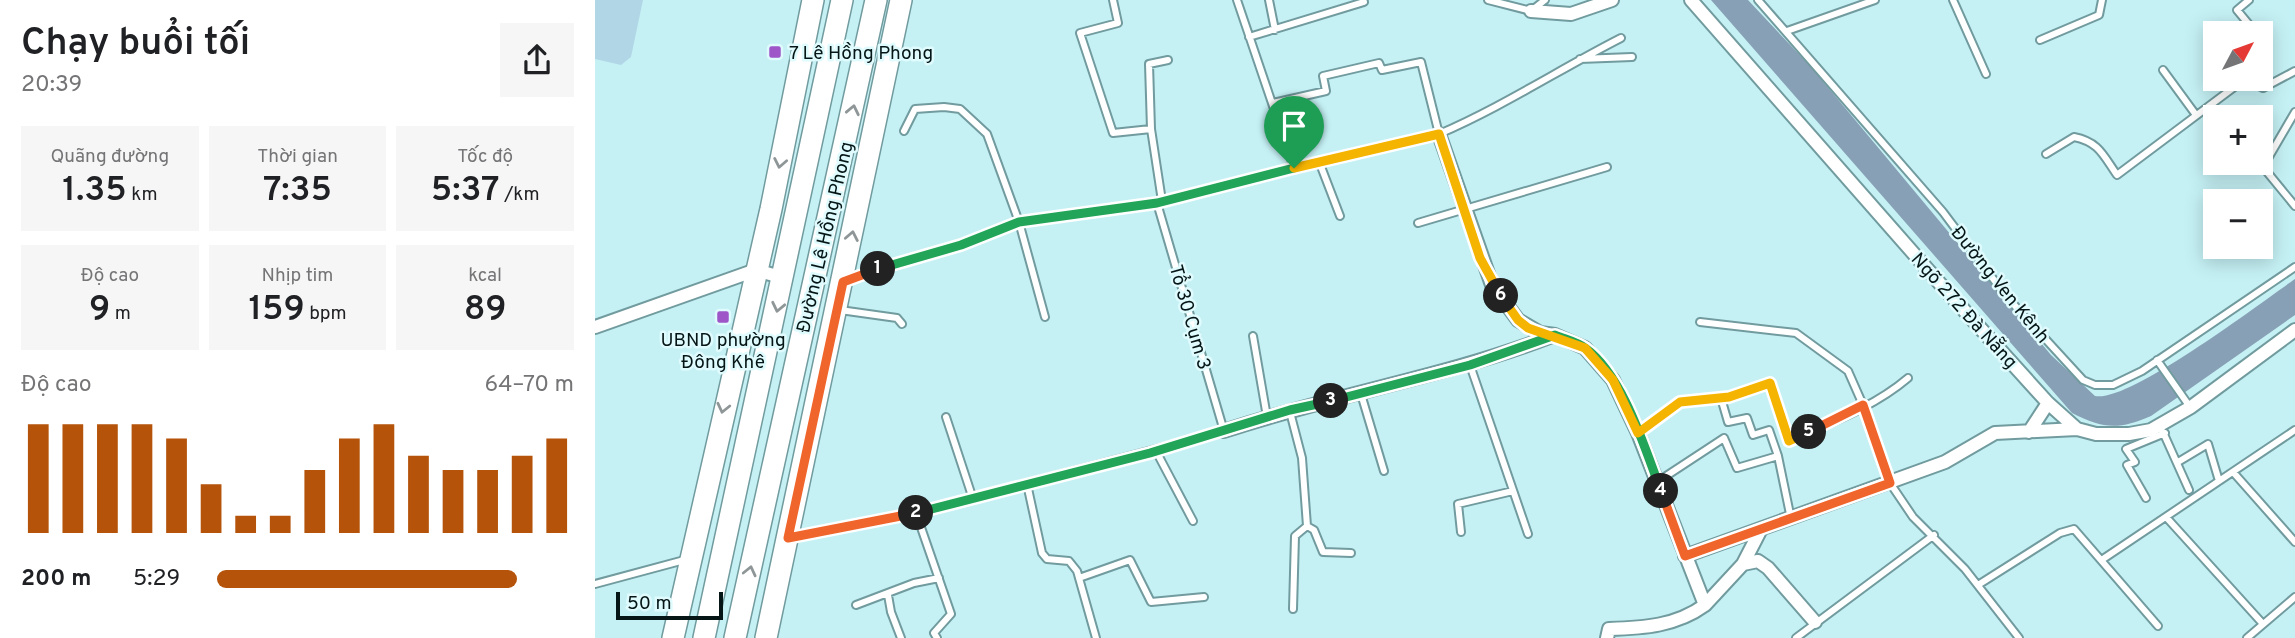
<!DOCTYPE html>
<html lang="vi">
<meta charset="utf-8">
<style>
body{margin:0;font-family:Overpass,sans-serif;background:#f6f6f6;color:#202124;height:100vh;display:flex;flex-direction:column;font-size:26px;white-space:nowrap}
*{box-sizing:border-box;margin:0}
p{font-size:23px;color:#757577}
.icon{flex:none;width:38px;height:38px;fill:none;stroke:currentColor;stroke-width:2;stroke-linecap:round;stroke-linejoin:round}
.map{position:relative;flex:1;overflow:hidden}
.sheet{display:flex;flex-direction:column;background:#fff;width:595px}
.sheet>*{flex:none}
.needle{width:46px;rotate:49deg}
.controls{position:absolute;left:1608px;top:21px;display:grid;gap:14px}
.controls a{display:grid;place-items:center;width:70px;height:70px;border-radius:0px;background:#fff;box-shadow:0 4px 18px #0003;font-size:35px}
.scale{position:absolute;left:21px;bottom:18px;width:107px;box-sizing:border-box;padding-left:7px;border:4px solid #061617;border-top:0;font-size:19px;line-height:24px;white-space:nowrap;color:#061617;-webkit-text-stroke:5px #e0fbfd;paint-order:stroke}
.pin{position:absolute;display:grid;place-items:center;width:60px;height:60px;color:#fff;margin:-72px -30px;border-radius:50% 50% 50% 0;rotate:-45deg;box-shadow:0 0 7px #0007}
.pin .icon{rotate:45deg}
.km{position:absolute;width:35px;height:35px;margin:-18px;border-radius:50%;background:#222;color:#fff;font-size:19px;line-height:35px;text-align:center}
.round{display:grid;place-items:center;flex:none;width:74px;height:74px;border-radius:0px;background:#f6f6f6}
.overview{display:flex;align-items:center;justify-content:space-between;height:119px;padding:0 21px}
h1{font-size:38px;font-weight:600;line-height:52px}
.figures{display:grid;grid-template-columns:repeat(3,1fr);gap:10px;height:119px;padding:7px 21px}
.figures div{display:grid;align-content:center;border-radius:0px;background:#f6f6f6;text-align:center}
.figures b{font-size:35px;font-weight:600}
.figures small{font-size:19px;font-weight:400}
.figures p{font-size:19px}
.chart{height:196px;padding:14px 21px}
.chart p{display:flex;justify-content:space-between}
.chart svg{width:100%;height:126px;margin-top:7px;stroke:#b45309;stroke-width:6}
ul{padding:0 21px;list-style:none;font-size:23px}
li{display:grid;grid-template-columns:112px 84px 1fr;align-items:center;height:52px}
li i{height:18px;border-radius:9px;background:#b45309}
main{display:flex;flex:1;min-height:0}
.map>svg:first-child{display:block}
.water{fill:#88a0b5}
.building{fill:#b1d7e7}
.lines{fill:none;stroke-linecap:round;stroke-linejoin:round}
.service-casing{stroke:#719b9e;stroke-width:10}
.minor-casing{stroke:#719b9e;stroke-width:16}
.primary-casing{stroke:#719b9e;stroke-width:24}
.service{stroke:#fff;stroke-width:6}
.minor{stroke:#fff;stroke-width:12}
.primary{stroke:#fff;stroke-width:21}
.oneway{stroke:#8f9697}
.split-1-casing{stroke:#fff;stroke-width:14}
.split-2-casing{stroke:#fff;stroke-width:14}
.split-3-casing{stroke:#fff;stroke-width:14}
.split-4-casing{stroke:#fff;stroke-width:14}
.split-5-casing{stroke:#fff;stroke-width:14}
.split-6-casing{stroke:#fff;stroke-width:14}
.split-7-casing{stroke:#fff;stroke-width:14}
.split-1{stroke:#22a559;stroke-width:9}
.split-2{stroke:#f0652b;stroke-width:9}
.split-3{stroke:#22a559;stroke-width:9}
.split-4{stroke:#22a559;stroke-width:9}
.split-5{stroke:#f0652b;stroke-width:9}
.split-6{stroke:#f5b400;stroke-width:9}
.split-7{stroke:#f5b400;stroke-width:9}
.poi-dot{fill:#9d55c8;stroke:#e0fbfd;stroke-width:2.5}
.labels{text-anchor:middle;stroke-width:5;stroke-linejoin:round;paint-order:stroke}
.poi-label{font-size:19px;fill:#061617;stroke:#e0fbfd;text-anchor:start}
.street-label{font-size:19px;fill:#061617;stroke:#e0fbfd}
</style>
<main>
<section class="sheet">
<div class="overview"><div><h1>Chạy buổi tối</h1><p>20:39</p></div><a class="round"><svg class="icon" aria-label="share" viewBox="0 0 24 24"><path d="M12 15V3M7 8l5-5 5 5M5 13v7h14v-7"/></svg></a></div>
<div class="figures">
<div><p>Quãng đường</p><b>1.35<small> km</small></b></div>
<div><p>Thời gian</p><b>7:35</b></div>
<div><p>Tốc độ</p><b>5:37<small> /km</small></b></div>
</div>
<div class="figures">
<div><p>Độ cao</p><b>9<small> m</small></b></div>
<div><p>Nhịp tim</p><b>159<small> bpm</small></b></div>
<div><p>kcal</p><b>89</b></div>
</div>
<div class="chart"><p><span>Độ cao</span>64–70 m</p>
<svg viewBox="0 0 160 44" preserveAspectRatio="none"><path d="M5 44V6M15 44V6M25 44V6M35 44V6M45 44V11M55 44V27M65 44V38M75 44V38M85 44V22M95 44V11M105 44V6M115 44V17M125 44V22M135 44V22M145 44V17M155 44V11"/></svg>
</div>
<ul>
<li><b>200 m</b>5:29<i style="width:84%"></i></li>
</ul>
</section>
<div class="map">
<svg width="1700" height="638" viewBox="0 0 1700 638">
<rect width="100%" height="100%" fill="#c5f1f5"/>
<!-- water -->
<path class="water" d="M1116,0H1153L1216,67L1456,355L1500,396C1534,403 1665,303 1700,279V315L1556,416C1524,430 1508,429 1477,413Z"/>
<!-- building -->
<path class="building" d="M0,0H48L36,57L26,65L0,59Z"/>
<g class="lines">
<defs>
<path id="service" d="M518,0L523,23L485,33L518,133L556,129
M642,0L699,168
M674,0L680,30
M893,0L936,11L950,0
M1163,0L1348,212L1411,296L1488,380L1500,385H1518L1547,371L1700,267
M1358,0L1391,74
M1654,0L1642,10L1661,33
M1192,31L1280,0
M654,37L769,2
M1666,39L1668,41
M1445,40L1504,15L1507,0
M985,59L1037,57
M1568,70L1601,115
M678,103L731,91L728,76L784,63L787,70L826,62L844,134
M1700,112L1668,167L1700,206
M309,131L320,109L349,107L365,109L392,134L424,222L450,317
M1451,154L1479,137C1504,142 1508,155 1522,175L1650,79L1668,88L1700,71
M725,164L745,216
M567,201L556,129L554,64L573,60
M823,223L1012,167
M252,280L366,245L424,222L562,203L844,134C907,107 965,69 1026,38
M245,310L302,318L307,324
M1105,322L1201,333L1253,371L1268,405L1295,483L1318,517L1370,569L1424,638
M658,336L672,417
M1562,360L1595,407
M875,365L933,534
M766,394L789,471
M1126,398L1133,422L1152,418L1158,435L1174,430L1183,456
M695,412L707,458L712,526L700,536L698,609
M351,417L378,499
M1568,432L1594,490
M1043,433L1085,402L1134,397L1175,383L1194,441C1235,423 1279,407 1313,378
M561,451L598,521
M1583,462L1613,444L1624,481
M1638,472L1700,542
M1062,482L1129,438L1142,468L1183,456L1196,519
M432,484L447,553L452,559L474,561L482,571L501,638
M1551,498L1532,465L1540,462L1531,449L1570,433
M321,513L356,614L339,633L342,638
M1571,517L1668,624
M712,526L719,530L728,552L756,553
M866,532L863,504L918,491
M195,538L312,515L629,431L562,203
M1508,559L1700,430
M484,578L535,560L556,602L609,597
M0,584L93,559
M1383,585L1465,533L1479,529L1563,626
M293,595L296,612L306,638
M261,605L319,583L344,578
M1201,638L1339,535
M1652,638L1700,597"/>
<path id="minor" d="M1096,0L1348,287L1453,403L1482,429L1501,434H1534L1556,430L1596,407L1700,330
M936,11L976,14L1017,0
M844,134L897,285L923,320L945,333L960,335L990,348L1018,380L1043,433L1110,605C1081,626 1049,628 1014,629L1012,638
M0,327L161,270L189,278
M629,431C737,395 850,377 957,336
M1434,432L1453,403
M1090,556L1350,462L1400,433L1482,429
M1148,564L1165,531
M1110,605L1148,564L1163,561L1173,568L1220,622"/>
<path id="primary" d="M78,638L176,209L218,0
M109,638L247,0
M140,638L281,0
M171,638L306,0"/>
</defs>
<!-- service casing -->
<use href="#service" class="service-casing"/>
<!-- minor casing -->
<use href="#minor" class="minor-casing"/>
<!-- primary casing -->
<use href="#primary" class="primary-casing"/>
<!-- service -->
<use href="#service" class="service"/>
<!-- minor -->
<use href="#minor" class="minor"/>
<!-- primary -->
<use href="#primary" class="primary"/>
</g>
<!-- one-way arrows -->
<defs><path id="oneway-chevron" d="M-2-3.5L2.5 0L-2 3.5" fill="none" stroke-width="1.6" stroke-linecap="round" stroke-linejoin="round" transform="scale(1.75)"/></defs>
<g class="oneway">
<use href="#oneway-chevron" transform="translate(258 110) rotate(-78)"/>
<use href="#oneway-chevron" transform="translate(185 163) rotate(101)"/>
<use href="#oneway-chevron" transform="translate(257 236) rotate(-79)"/>
<use href="#oneway-chevron" transform="translate(183 307) rotate(102)"/>
<use href="#oneway-chevron" transform="translate(128 408) rotate(103)"/>
<use href="#oneway-chevron" transform="translate(155 571) rotate(-77)"/>
</g>
<g class="lines">
<defs>
<path id="split-1" d="M283,269L366,245L424,222L562,203L699,168"/>
<path id="split-2" d="M283,269L248,282L193,538L321,513"/>
<path id="split-3" d="M321,513L555,453L695,410L736,401"/>
<path id="split-4" d="M736,401L875,365L960,335C969,339 982,342 990,348C1028,375 1050,449 1066,491"/>
<path id="split-5" d="M1066,491L1090,556L1295,483L1268,405L1214,432"/>
<path id="split-6" d="M906,296L923,320L933,328L990,348L1018,380L1043,433L1085,402L1134,397L1175,383L1194,441L1214,432"/>
<path id="split-7" d="M699,168L844,134L885,258L906,296"/>
</defs>
<!-- split-1 casing -->
<use href="#split-1" class="split-1-casing"/>
<!-- split-2 casing -->
<use href="#split-2" class="split-2-casing"/>
<!-- split-3 casing -->
<use href="#split-3" class="split-3-casing"/>
<!-- split-4 casing -->
<use href="#split-4" class="split-4-casing"/>
<!-- split-5 casing -->
<use href="#split-5" class="split-5-casing"/>
<!-- split-6 casing -->
<use href="#split-6" class="split-6-casing"/>
<!-- split-7 casing -->
<use href="#split-7" class="split-7-casing"/>
<!-- split-1 -->
<use href="#split-1" class="split-1"/>
<!-- split-2 -->
<use href="#split-2" class="split-2"/>
<!-- split-3 -->
<use href="#split-3" class="split-3"/>
<!-- split-4 -->
<use href="#split-4" class="split-4"/>
<!-- split-5 -->
<use href="#split-5" class="split-5"/>
<!-- split-6 -->
<use href="#split-6" class="split-6"/>
<!-- split-7 -->
<use href="#split-7" class="split-7"/>
</g>
<!-- markers -->
<g class="poi-dot">
<rect x="173" y="45" width="14" height="14" rx="3.5"/>
<rect x="121" y="310" width="14" height="14" rx="3.5"/>
</g>
<g class="labels">
<!-- poi labels -->
<g class="poi-label">
<text x="194" y="59">7 Lê Hồng Phong</text>
<text x="128" y="346" text-anchor="middle">UBND phường<tspan x="128" dy="22">Đông Khê</tspan></text>
</g>
<!-- street labels -->
<g class="street-label">
<text transform="translate(229 237) rotate(-77)" y="7">Đường Lê Hồng Phong</text>
<text transform="translate(1406 284) rotate(51)" y="7">Đường Ven Kênh</text>
<text transform="translate(1370 310) rotate(48)" y="7">Ngõ 272 Đà Nẵng</text>
<text transform="translate(596 317) rotate(74)" y="7">Tổ 30 Cụm 3</text>
</g>
</g>
</svg>
<div class="controls">
<a><svg class="needle" viewBox="-14 -14 28 28"><path d="M0-13l5 13h-10z" fill="#e53935"/><path d="M0 13l5-13h-10z" fill="#757577"/></svg></a>
<a>+</a>
<a>−</a>
</div>
<div class="scale">50 m</div>
<div class="pin" style="left:699px;top:168px;background:#1e9e55"><svg class="icon" aria-label="arrive" viewBox="0 0 24 24"><path d="M6 21V4h12l-3 4 3 4H6"/></svg></div>
<b class="km" style="left:283px;top:269px">1</b>
<b class="km" style="left:321px;top:513px">2</b>
<b class="km" style="left:736px;top:401px">3</b>
<b class="km" style="left:1066px;top:491px">4</b>
<b class="km" style="left:1214px;top:432px">5</b>
<b class="km" style="left:906px;top:296px">6</b>
</div>
</main>
